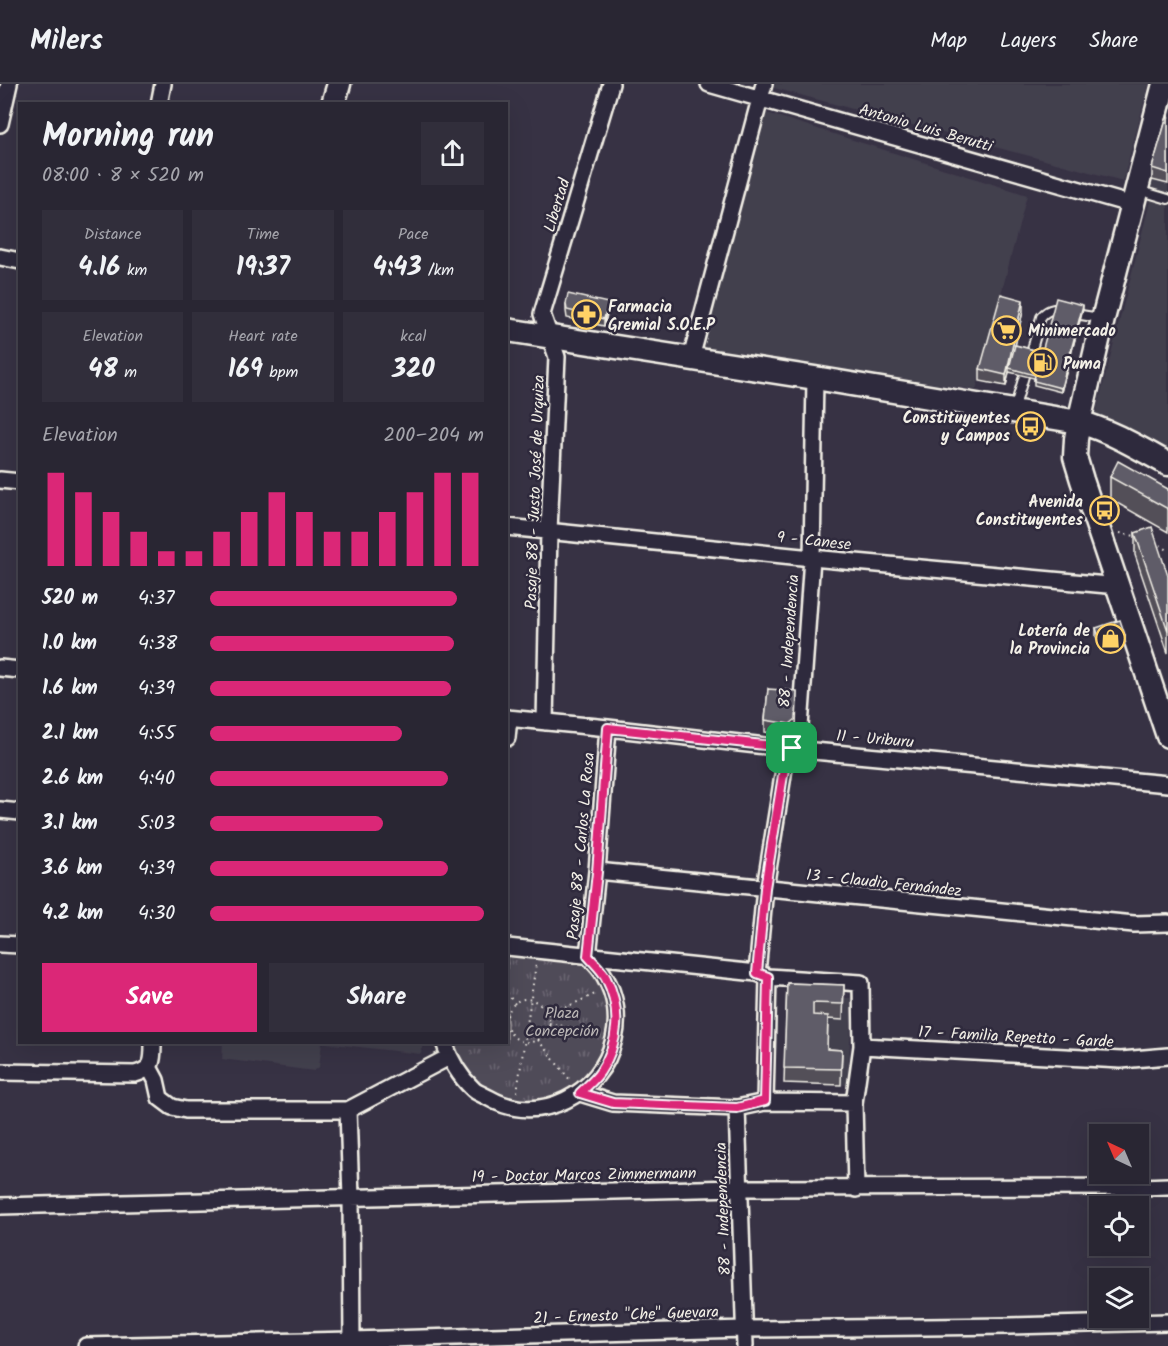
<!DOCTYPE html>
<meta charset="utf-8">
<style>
body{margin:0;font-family:Kalam,sans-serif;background:#312e3b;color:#f1f3f6;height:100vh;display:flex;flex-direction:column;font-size:22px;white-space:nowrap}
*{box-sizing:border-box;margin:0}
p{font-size:20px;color:#a5a5ac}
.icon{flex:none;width:33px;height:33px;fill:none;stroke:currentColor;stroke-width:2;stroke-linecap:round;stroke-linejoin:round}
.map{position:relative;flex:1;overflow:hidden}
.side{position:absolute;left:18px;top:18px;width:490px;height:942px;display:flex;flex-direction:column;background:#292633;border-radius:0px;box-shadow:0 6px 24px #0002,0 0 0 2px #45434e}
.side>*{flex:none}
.needle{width:39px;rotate:316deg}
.controls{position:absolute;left:1089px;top:1040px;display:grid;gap:12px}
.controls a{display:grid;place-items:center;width:60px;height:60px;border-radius:0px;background:#292633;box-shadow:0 6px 24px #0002,0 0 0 2px #45434e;font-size:30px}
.pin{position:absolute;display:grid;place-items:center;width:51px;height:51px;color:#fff;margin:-26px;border-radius:12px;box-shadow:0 3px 9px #0006}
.round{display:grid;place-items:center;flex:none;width:63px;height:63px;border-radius:0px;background:#312e3b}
.head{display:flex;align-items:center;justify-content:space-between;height:102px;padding:0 24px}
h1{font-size:33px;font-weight:600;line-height:45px}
.figures{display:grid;grid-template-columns:repeat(3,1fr);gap:9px;height:102px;padding:6px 24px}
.figures div{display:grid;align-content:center;border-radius:0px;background:#312e3b;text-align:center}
.figures b{font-size:26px;font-weight:600}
.figures small{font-size:16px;font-weight:400}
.figures p{font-size:16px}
.chart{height:168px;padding:12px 24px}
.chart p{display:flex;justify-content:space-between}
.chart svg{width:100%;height:108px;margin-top:6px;stroke:#db2777;stroke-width:6}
.action{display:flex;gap:12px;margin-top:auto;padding:12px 24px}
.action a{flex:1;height:69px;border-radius:0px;background:#db2777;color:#fff;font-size:24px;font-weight:600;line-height:69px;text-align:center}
.action a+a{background:#312e3b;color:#f1f3f6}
ul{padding:0 24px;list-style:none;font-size:20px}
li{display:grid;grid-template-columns:96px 72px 1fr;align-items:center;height:45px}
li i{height:15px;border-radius:8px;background:#db2777}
header{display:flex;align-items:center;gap:36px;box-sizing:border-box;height:84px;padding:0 30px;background:#292633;border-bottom:2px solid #45434e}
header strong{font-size:28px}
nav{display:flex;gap:33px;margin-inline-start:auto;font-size:21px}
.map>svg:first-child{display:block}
.built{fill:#433f4e}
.park{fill:url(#park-tufts);stroke:#a29ea0;stroke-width:1.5}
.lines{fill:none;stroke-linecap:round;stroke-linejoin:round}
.lane-casing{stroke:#f4f1e8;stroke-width:12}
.street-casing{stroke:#f4f1e8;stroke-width:20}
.secondary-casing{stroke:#f4f1e8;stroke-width:27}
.path{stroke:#f4f1e8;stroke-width:2;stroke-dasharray:1.5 4.5;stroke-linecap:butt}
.lane{stroke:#2f2a3d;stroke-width:8}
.street{stroke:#2f2a3d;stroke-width:15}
.secondary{stroke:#2f2a3d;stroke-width:22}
.wall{fill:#524f59;stroke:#f4f1e8;stroke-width:1.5}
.shaded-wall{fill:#424048;stroke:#f4f1e8;stroke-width:1.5}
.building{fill:#5f5c67;stroke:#f4f1e8;stroke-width:1.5}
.route-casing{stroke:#fff;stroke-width:12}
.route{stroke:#db2777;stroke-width:8}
.labels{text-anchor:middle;stroke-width:5;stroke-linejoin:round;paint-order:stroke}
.street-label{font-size:16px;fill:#f4f1e8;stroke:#2f2a3d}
.poi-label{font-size:16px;font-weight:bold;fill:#f4f1e8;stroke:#2f2a3d;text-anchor:start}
.park-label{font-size:16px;fill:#bbb7b6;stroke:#2f2a3d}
</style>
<header>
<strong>Milers</strong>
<nav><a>Map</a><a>Layers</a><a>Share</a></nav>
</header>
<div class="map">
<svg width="1168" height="1262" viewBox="0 0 1168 1262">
<defs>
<pattern id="park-tufts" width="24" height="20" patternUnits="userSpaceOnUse" patternTransform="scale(1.5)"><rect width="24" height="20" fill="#504b59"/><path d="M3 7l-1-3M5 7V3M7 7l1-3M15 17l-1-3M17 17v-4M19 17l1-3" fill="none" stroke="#6a6571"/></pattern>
</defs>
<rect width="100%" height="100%" fill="#373244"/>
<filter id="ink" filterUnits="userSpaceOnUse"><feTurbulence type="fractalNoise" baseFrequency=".0167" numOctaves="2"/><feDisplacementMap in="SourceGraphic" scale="12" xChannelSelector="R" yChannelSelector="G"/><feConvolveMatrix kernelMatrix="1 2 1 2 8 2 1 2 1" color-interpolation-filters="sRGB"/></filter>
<g filter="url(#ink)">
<!-- built -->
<path class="built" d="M775,0H1149L1123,97L774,4Z
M764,28L1027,111L976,306L702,265Z
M1168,41V371L1095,332L1152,110V96Z
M787,912L852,914L848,1001L784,999Z
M223,958L322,959L319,983L314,987L222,975Z
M324,959H423L421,970Z"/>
<!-- park -->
<path class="park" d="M507,863L588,872L605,892L617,942L580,1009L526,1025L474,1006L444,959L507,958Z"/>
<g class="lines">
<defs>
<path id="lane" d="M1138,106L1168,115
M1081,231L1100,234
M1031,269L1041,233C1045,228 1048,226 1054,225
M1014,326L1024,292"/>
<path id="street" d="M709,0L1133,121
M159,20L163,0
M0,40L9,0
M0,173L20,177
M691,274L764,0
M0,396L20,398
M507,443L812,474L1118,502
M0,584L20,586
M507,634L608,644L792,665L1168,700
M545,638L549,447L557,273L542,230L611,0
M507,654L509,634
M0,726L20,728
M597,787L1134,840L1168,839
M0,860L20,861
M507,863L757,889L768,893L861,899L862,962L854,1019L856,1105
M757,889L765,804L784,685L800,643L812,474L815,294
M444,958C450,976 459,992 473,1005C477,1009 484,1011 489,1014C539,1043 602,1010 614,955C619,935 616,912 605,893C601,885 594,878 588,872L597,787L608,644
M862,962L1121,976L1168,972
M149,983L156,996L160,1014L172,1023L186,1026H348L449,973
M0,988L135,990C154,985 153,976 153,958
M580,1009L613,1019L737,1024L765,1018L854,1019
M765,1018L768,893
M737,1024L745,1262
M348,1026L351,1114L352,1262
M0,1122L739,1104L1141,1103L1168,1102
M86,1262L352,1256L744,1245L1010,1242L1168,1238"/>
<path id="secondary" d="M1164,0L1103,235L1079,338L1076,355L1075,373L1082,396L1168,652
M333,20L339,0
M507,246L815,294L1079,338C1111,347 1139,364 1168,380"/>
</defs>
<!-- lane casing -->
<use href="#lane" class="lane-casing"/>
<!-- street casing -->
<use href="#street" class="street-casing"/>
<!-- secondary casing -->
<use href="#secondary" class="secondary-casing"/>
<!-- path -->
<path class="path" d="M1120,449L1135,452
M1155,458L1168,466
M507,909L515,920
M549,931L595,910
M507,932C522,889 573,939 537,956C531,959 524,959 519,956C512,953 509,948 507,942
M549,939L599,950
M538,956L570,996
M517,1008L536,880"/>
<!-- lane -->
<use href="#lane" class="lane"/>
<!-- street -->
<use href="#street" class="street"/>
<!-- secondary -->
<use href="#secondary" class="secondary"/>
</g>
<!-- wall -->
<path class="wall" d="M1168,29V100L1152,96V84Z
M566,220L608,226L604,242L567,234L566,227Z
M1083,225L1061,308L1034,301V294L1009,288L1006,302L980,297V285L1023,227L1015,261L1042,268Z
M1110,393L1168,405V448L1110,415Z
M1135,449L1168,492V569L1135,471Z
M1096,544L1125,558L1101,566L1096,552Z
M768,605L796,642V646L790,652L765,648V636Z
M787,899L844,901L843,936L828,935L827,965L842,966L841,1001L784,999Z"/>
<!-- shaded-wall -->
<path class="shaded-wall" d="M1023,216V227L1010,284H1009V288L1006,302V291Z
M608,219V226L604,242V235Z
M1083,221V225L1061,308V304Z
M1125,551V558L1101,566V559Z
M797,607L796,646L790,652V640Z"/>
<!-- building -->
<path class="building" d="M1168,29V89L1152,84Z
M568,210L608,219L604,235L567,226L566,220Z
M1001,210L1023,216L1006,291L980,285Z
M1056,214L1083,221L1061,304L1034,297L1035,291L1009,284L1015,261L1042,268Z
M1118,377L1168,405V425L1110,393Z
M1152,443L1168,492V547L1135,449Z
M1120,536L1125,551L1101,559L1096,544Z
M768,605L797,607L796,635L790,640L765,636Z
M787,899L844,901L843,920L813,919V931L828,932L827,965L842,966L841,985L784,984Z"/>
</g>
<g class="lines" filter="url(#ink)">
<defs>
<path id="route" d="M608,644L792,664L784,685L765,804L757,889L768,893L765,1017L737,1024L613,1019L580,1009C587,1002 595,996 600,988C619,960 622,925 606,894C602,886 594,879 588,872L597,788Z"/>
</defs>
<!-- route casing -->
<use href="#route" class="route-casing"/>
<!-- route -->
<use href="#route" class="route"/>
</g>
<!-- icons -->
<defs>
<symbol id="pharmacy-ring" viewBox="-11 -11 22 22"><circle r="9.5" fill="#2f2a3d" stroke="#ffd166" stroke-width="1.5"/><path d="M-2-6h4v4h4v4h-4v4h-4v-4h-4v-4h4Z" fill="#ffd166"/></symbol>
<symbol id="supermarket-ring" viewBox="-11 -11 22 22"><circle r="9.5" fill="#2f2a3d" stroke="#ffd166" stroke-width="1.5"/><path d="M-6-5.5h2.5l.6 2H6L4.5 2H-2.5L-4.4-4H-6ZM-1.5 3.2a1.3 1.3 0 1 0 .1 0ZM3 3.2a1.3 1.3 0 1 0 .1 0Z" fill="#ffd166"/></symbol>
<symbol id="fuel-ring" viewBox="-11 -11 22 22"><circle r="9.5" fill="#2f2a3d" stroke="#ffd166" stroke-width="1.5"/><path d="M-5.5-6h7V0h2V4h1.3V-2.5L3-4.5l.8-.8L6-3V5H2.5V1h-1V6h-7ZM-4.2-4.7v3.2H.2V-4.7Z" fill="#ffd166"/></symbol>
<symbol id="bus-ring" viewBox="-11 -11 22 22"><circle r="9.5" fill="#2f2a3d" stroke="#ffd166" stroke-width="1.5"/><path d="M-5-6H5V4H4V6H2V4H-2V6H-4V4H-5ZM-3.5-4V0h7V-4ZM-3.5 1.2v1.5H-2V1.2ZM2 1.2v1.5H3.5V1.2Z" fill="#ffd166"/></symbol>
<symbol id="shop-ring" viewBox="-11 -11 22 22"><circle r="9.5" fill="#2f2a3d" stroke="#ffd166" stroke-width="1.5"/><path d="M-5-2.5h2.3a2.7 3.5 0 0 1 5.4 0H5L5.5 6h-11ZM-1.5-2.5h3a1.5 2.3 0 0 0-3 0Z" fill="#ffd166"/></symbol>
</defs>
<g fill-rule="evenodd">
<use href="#pharmacy-ring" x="570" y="214" width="33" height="33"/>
<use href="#supermarket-ring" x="990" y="230" width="33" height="33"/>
<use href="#fuel-ring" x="1026" y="262" width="33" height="33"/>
<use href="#bus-ring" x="1014" y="326" width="33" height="33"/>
<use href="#bus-ring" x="1088" y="410" width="33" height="33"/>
<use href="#shop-ring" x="1094" y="538" width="33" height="33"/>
</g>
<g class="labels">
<!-- street labels -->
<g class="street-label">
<text transform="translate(926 43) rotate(16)" y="6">Antonio Luis Berutti</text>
<text transform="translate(556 121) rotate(-73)" y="6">Libertad</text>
<text transform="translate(534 408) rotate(-88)" y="6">Pasaje 88 - Justo José de Urquiza</text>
<text transform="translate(814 456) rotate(6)" y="6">9 - Canese</text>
<text transform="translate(788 557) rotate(-86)" y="6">88 - Independencia</text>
<text transform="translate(875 654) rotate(5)" y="6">11 - Uriburu</text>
<text transform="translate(580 762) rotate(-85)" y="6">Pasaje 88 - Carlos La Rosa</text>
<text transform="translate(884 798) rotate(6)" y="6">13 - Claudio Fernández</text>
<text transform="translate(1016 952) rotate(3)" y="6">17 - Familia Repetto - Garde</text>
<text transform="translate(584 1090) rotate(-1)" y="6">19 - Doctor Marcos Zimmermann</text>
<text transform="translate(722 1125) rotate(-92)" y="6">88 - Independencia</text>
<text transform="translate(626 1230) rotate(-2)" y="6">21 - Ernesto "Che" Guevara</text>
</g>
<!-- poi labels -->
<g class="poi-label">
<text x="608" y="228">Farmacia<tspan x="608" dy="18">Gremial S.O.E.P</tspan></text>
<text x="1028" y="252">Minimercado</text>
<text x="1063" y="285">Puma</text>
<text x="1010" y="339" text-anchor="end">Constituyentes<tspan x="1010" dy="18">y Campos</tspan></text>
<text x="1083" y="423" text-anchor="end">Avenida<tspan x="1083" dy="18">Constituyentes</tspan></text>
<text x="1090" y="552" text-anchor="end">Lotería de<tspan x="1090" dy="18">la Provincia</tspan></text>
</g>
<!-- park labels -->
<g class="park-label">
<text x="562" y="934">Plaza<tspan x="562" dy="18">Concepción</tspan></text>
</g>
</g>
</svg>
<div class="controls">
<a><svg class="needle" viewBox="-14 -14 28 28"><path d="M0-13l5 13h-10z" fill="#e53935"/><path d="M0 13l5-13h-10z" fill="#a5a5ac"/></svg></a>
<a><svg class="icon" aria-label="locate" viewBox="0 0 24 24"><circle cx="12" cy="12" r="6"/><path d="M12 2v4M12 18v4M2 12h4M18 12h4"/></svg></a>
<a><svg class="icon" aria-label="layers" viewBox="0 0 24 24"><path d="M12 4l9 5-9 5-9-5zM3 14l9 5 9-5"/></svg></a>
</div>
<div class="pin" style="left:792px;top:664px;background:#1e9e55"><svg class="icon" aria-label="arrive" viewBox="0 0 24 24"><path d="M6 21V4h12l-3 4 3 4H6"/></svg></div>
<section class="side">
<div class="head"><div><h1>Morning run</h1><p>08:00 · 8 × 520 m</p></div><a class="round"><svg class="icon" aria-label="share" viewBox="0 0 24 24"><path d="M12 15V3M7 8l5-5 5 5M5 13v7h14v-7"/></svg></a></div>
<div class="figures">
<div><p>Distance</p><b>4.16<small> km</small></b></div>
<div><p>Time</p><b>19:37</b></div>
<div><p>Pace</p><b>4:43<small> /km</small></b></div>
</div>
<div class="figures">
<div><p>Elevation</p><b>48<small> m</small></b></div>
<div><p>Heart rate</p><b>169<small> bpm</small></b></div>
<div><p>kcal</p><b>320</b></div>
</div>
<div class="chart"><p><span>Elevation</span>200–204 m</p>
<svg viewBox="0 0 160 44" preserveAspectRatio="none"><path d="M5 44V6M15 44V14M25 44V22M35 44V30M45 44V38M55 44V38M65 44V30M75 44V22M85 44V14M95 44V22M105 44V30M115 44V30M125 44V22M135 44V14M145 44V6M155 44V6"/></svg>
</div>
<ul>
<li><b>520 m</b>4:37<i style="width:90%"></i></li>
<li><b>1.0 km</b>4:38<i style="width:89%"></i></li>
<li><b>1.6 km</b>4:39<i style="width:88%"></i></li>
<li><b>2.1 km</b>4:55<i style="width:70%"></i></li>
<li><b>2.6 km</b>4:40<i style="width:87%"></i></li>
<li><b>3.1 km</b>5:03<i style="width:63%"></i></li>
<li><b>3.6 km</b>4:39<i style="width:87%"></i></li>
<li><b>4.2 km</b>4:30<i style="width:100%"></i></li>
</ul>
<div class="action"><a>Save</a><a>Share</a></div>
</section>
</div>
